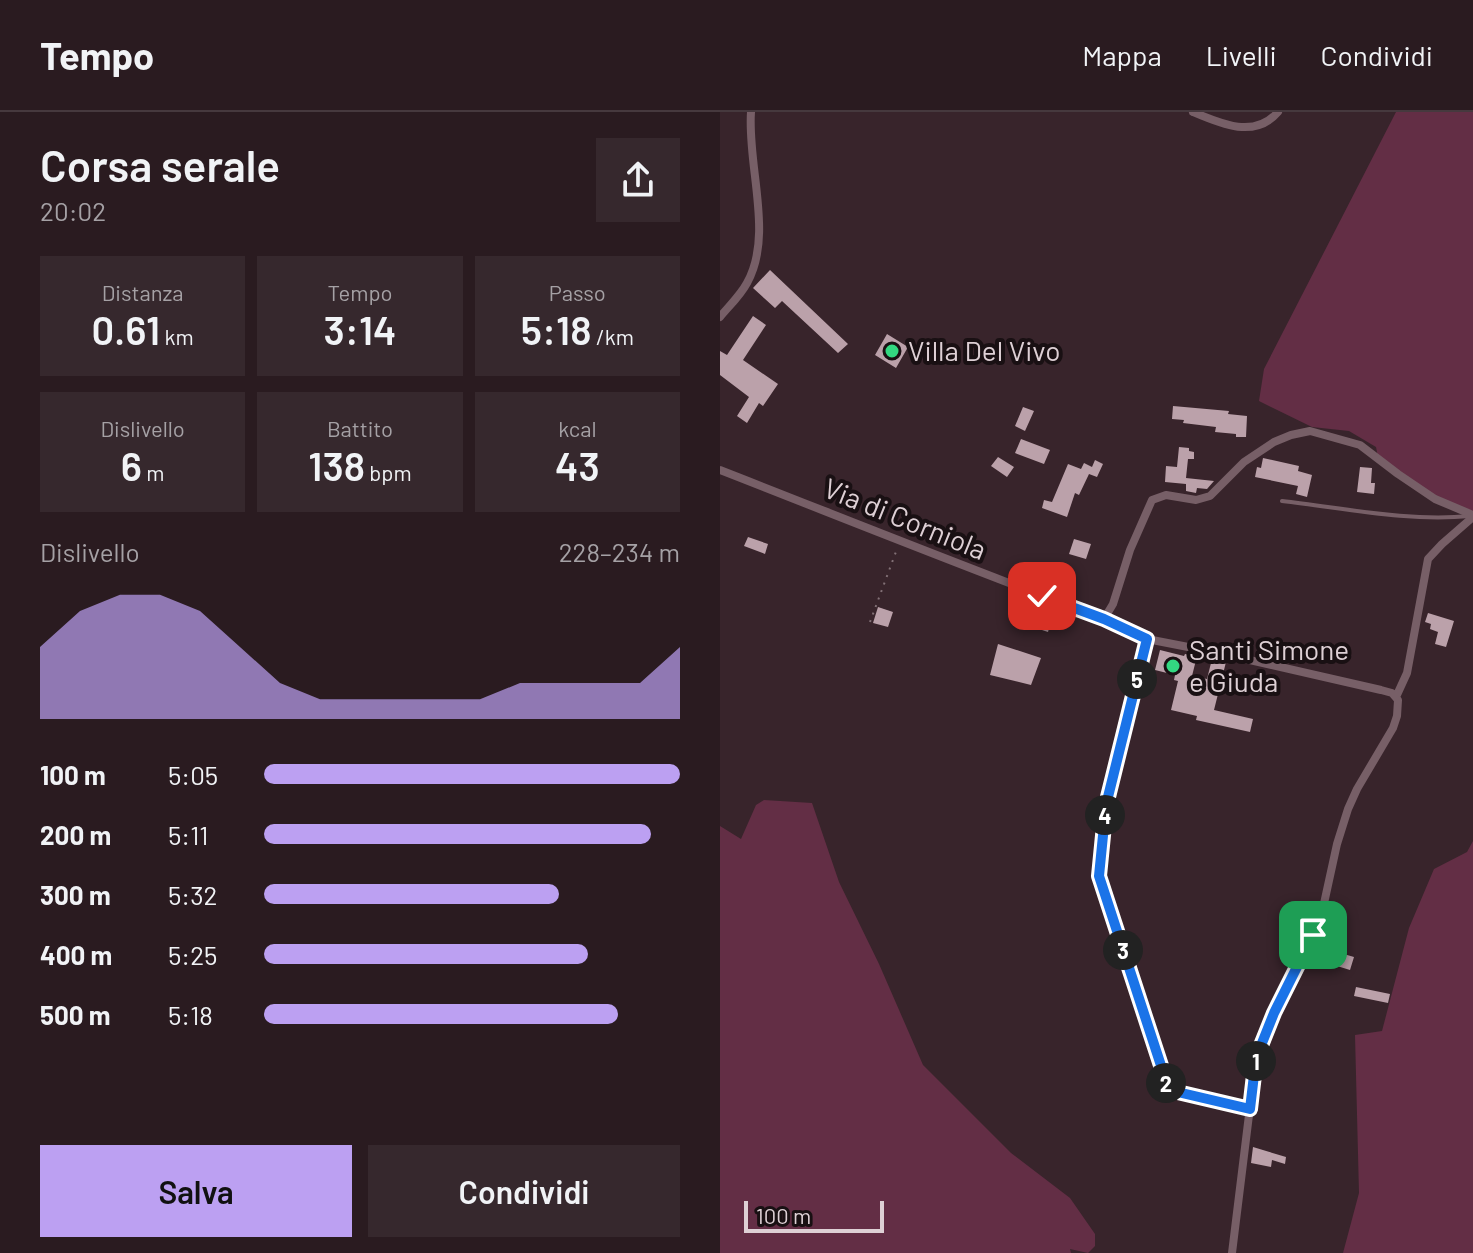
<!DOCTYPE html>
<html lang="it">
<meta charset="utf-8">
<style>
body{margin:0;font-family:Barlow,sans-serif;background:#36282d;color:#f1f3f6;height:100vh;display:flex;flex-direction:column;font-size:30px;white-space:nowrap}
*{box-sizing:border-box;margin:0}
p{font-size:26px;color:#a5a1a5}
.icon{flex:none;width:44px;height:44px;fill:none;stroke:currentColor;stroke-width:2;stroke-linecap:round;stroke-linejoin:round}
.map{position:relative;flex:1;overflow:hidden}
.details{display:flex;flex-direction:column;background:#2a1b20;width:720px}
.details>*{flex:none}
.scale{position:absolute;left:24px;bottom:20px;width:140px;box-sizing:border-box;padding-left:8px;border:4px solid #ded0d5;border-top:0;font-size:22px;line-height:28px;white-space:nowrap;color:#ded0d5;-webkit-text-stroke:6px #191013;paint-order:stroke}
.pin{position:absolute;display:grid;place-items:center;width:68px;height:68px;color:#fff;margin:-34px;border-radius:16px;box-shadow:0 4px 12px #0006}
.km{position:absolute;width:40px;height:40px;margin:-20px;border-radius:50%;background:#222;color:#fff;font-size:22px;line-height:40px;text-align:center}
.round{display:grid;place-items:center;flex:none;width:84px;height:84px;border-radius:0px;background:#36282d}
.head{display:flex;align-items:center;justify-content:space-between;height:136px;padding:0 40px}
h1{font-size:44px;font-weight:600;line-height:60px}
.figures{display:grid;grid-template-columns:repeat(3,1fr);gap:12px;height:136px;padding:8px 40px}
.figures div{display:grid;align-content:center;border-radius:0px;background:#36282d;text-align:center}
.figures b{font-size:40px;font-weight:600}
.figures small{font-size:22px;font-weight:400}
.figures p{font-size:22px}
.chart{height:224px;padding:16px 40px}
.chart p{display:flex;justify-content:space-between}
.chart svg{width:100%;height:144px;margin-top:8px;fill:#bca0f2;opacity:.7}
.primary-button{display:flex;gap:16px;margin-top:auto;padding:16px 40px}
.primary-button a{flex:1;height:92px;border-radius:0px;background:#bca0f2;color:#111;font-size:32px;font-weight:600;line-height:92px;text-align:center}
.primary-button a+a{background:#36282d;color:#f1f3f6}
ul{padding:0 40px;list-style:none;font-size:26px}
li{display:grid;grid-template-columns:128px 96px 1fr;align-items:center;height:60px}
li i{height:20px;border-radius:10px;background:#bca0f2}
header{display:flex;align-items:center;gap:48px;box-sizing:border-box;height:112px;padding:0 40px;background:#2a1b20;border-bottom:2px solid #46393e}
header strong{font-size:38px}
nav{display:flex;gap:44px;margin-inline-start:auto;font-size:28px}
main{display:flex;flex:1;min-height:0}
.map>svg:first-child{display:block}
.green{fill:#632e45}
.building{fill:#bba1aa}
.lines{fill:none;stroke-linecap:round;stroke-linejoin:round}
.path{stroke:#827076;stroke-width:2;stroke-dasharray:2 6;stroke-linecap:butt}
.lane{stroke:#775f67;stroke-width:4}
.street{stroke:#775f67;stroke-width:8}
.route-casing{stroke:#fff;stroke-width:16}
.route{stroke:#1a73e8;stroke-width:10}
.poi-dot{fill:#33d881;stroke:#191013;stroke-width:3}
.labels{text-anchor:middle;stroke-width:8;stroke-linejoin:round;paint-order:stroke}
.poi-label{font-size:28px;fill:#ded0d5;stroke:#191013;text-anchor:start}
.street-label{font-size:28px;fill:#ded0d5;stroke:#191013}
</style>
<header>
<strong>Tempo</strong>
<nav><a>Mappa</a><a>Livelli</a><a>Condividi</a></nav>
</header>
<main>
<section class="details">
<div class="head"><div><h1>Corsa serale</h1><p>20:02</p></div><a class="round"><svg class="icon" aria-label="share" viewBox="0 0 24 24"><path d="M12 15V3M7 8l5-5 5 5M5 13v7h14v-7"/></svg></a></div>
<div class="figures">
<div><p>Distanza</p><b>0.61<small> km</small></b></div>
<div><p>Tempo</p><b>3:14</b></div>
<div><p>Passo</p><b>5:18<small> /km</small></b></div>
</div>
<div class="figures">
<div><p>Dislivello</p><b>6<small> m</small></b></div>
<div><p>Battito</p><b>138<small> bpm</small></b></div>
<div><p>kcal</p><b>43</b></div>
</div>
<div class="chart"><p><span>Dislivello</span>228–234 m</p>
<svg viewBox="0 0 160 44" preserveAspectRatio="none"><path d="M0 44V22L10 11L20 6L30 6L40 11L50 22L60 33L70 38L80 38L90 38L100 38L110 38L120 33L130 33L140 33L150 33L160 22V44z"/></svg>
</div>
<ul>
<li><b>100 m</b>5:05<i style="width:100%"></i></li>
<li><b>200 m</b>5:11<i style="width:93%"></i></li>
<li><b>300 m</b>5:32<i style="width:71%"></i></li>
<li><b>400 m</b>5:25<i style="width:78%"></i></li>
<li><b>500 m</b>5:18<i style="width:85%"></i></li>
</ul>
<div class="primary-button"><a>Salva</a><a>Condividi</a></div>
</section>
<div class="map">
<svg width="753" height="1141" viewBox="0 0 753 1141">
<rect width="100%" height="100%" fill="#38242b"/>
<!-- green -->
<path class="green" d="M676,0H753V402L715,387L658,345L656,335L629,319L592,315L539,289L544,257Z
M44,688L92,691L119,770L159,852L203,953L291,1041L350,1086L375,1122V1134L368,1141L350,1137L351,1141H0V714L21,727L36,693Z
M753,729V1141H623L639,1081L635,923L662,919L689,816L714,757L747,740Z"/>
<!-- building -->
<path class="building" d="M50,158L128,232L118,241L62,189L55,196L33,176Z
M33,204L46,213L23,248L58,272L43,294L39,291L27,311L17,304L29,285L0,263V239L7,243Z
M167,222L188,235L176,256L155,243Z
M453,294L509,299L508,302L527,304L526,325H516V322L495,320L496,315L463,311L464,308L452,307Z
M303,295L314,299L305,319L295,314Z
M301,327L330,338L324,352L295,341Z
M459,335L469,336V339L474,340V347H468L466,366L494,369L487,377L477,376L476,381L466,379V372L445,370L446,354L457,355Z
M278,345L294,355L287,365L271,354Z
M543,346L579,354L578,359L592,363L587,385L576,382L578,374L535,365L537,355L541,356Z
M375,348L383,352L377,365L369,362L359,383L355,381L347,405L322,396L324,388L332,390L348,352L361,357L364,351L372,355Z
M640,355L652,356L651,371H655L654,382L637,380Z
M28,425L48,432L45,442L24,434Z
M354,427L371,432L366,447L349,442Z
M158,495L173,500L168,515L153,511Z
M321,495L334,498L328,520L298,510L300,500L319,505Z
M708,501L734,509L726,535L715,532L718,520L710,517L711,512L705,510Z
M278,532L321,546L311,573L270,563Z
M440,538L464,544L465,542L477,544L472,564L487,567L492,547L506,550L494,598L533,607L530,620L476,608L477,604L451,598L458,569L454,568L455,563L435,558Z
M617,840L634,845L630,858L617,854L618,850L614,849Z
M636,875L670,882L668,891L634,884Z
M533,1035L566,1045L565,1052L552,1048L551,1055L531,1051Z"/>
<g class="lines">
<!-- path -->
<path class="path" d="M150,510L177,437
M425,535L386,693L379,764L449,978L521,995"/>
<!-- lane -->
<path class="lane" d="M562,389C624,396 687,410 750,404"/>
<!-- street -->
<path class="street" d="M473,0C501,12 535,27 558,0
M0,205C9,194 20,184 27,171C54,123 27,54 31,0
M0,358C128,408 255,459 384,507L393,492L410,438L432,388L446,383L476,388L490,384L524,350L554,330L571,323L590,319L640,333L678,362L715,387L753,403
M384,507L427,527L499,541L661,578L672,581L678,588L677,604L673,616L637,677L628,697L617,732L603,796L593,823L554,901L536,946L512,1141
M676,585L687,561L708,447L722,432L753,405"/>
</g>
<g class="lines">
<defs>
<path id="route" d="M322,484L384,507L427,527L386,693L379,764L449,978L530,997L536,946L554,901L593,823"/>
</defs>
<!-- route casing -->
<use href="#route" class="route-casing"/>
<!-- route -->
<use href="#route" class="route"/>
</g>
<!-- markers -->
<g class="poi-dot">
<circle cx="172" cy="239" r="8"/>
<circle cx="453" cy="554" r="8"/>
</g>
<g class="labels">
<!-- poi labels -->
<g class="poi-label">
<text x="188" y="249">Villa Del Vivo</text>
<text x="469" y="548">Santi Simone<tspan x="469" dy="32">e Giuda</tspan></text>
</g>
<!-- street labels -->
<g class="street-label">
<text transform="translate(185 407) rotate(22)" y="10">Via di Corniola</text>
</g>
</g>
</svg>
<div class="scale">100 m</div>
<div class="pin" style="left:593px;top:823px;background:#1e9e55"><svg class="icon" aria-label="arrive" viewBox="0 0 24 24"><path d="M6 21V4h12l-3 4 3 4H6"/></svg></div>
<div class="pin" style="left:322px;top:484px;background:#d93025"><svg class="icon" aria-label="check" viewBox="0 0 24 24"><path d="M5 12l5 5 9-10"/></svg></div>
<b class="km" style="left:536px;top:949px">1</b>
<b class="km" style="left:446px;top:971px">2</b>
<b class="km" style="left:403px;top:838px">3</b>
<b class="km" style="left:385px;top:703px">4</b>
<b class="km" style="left:417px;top:567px">5</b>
</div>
</main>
